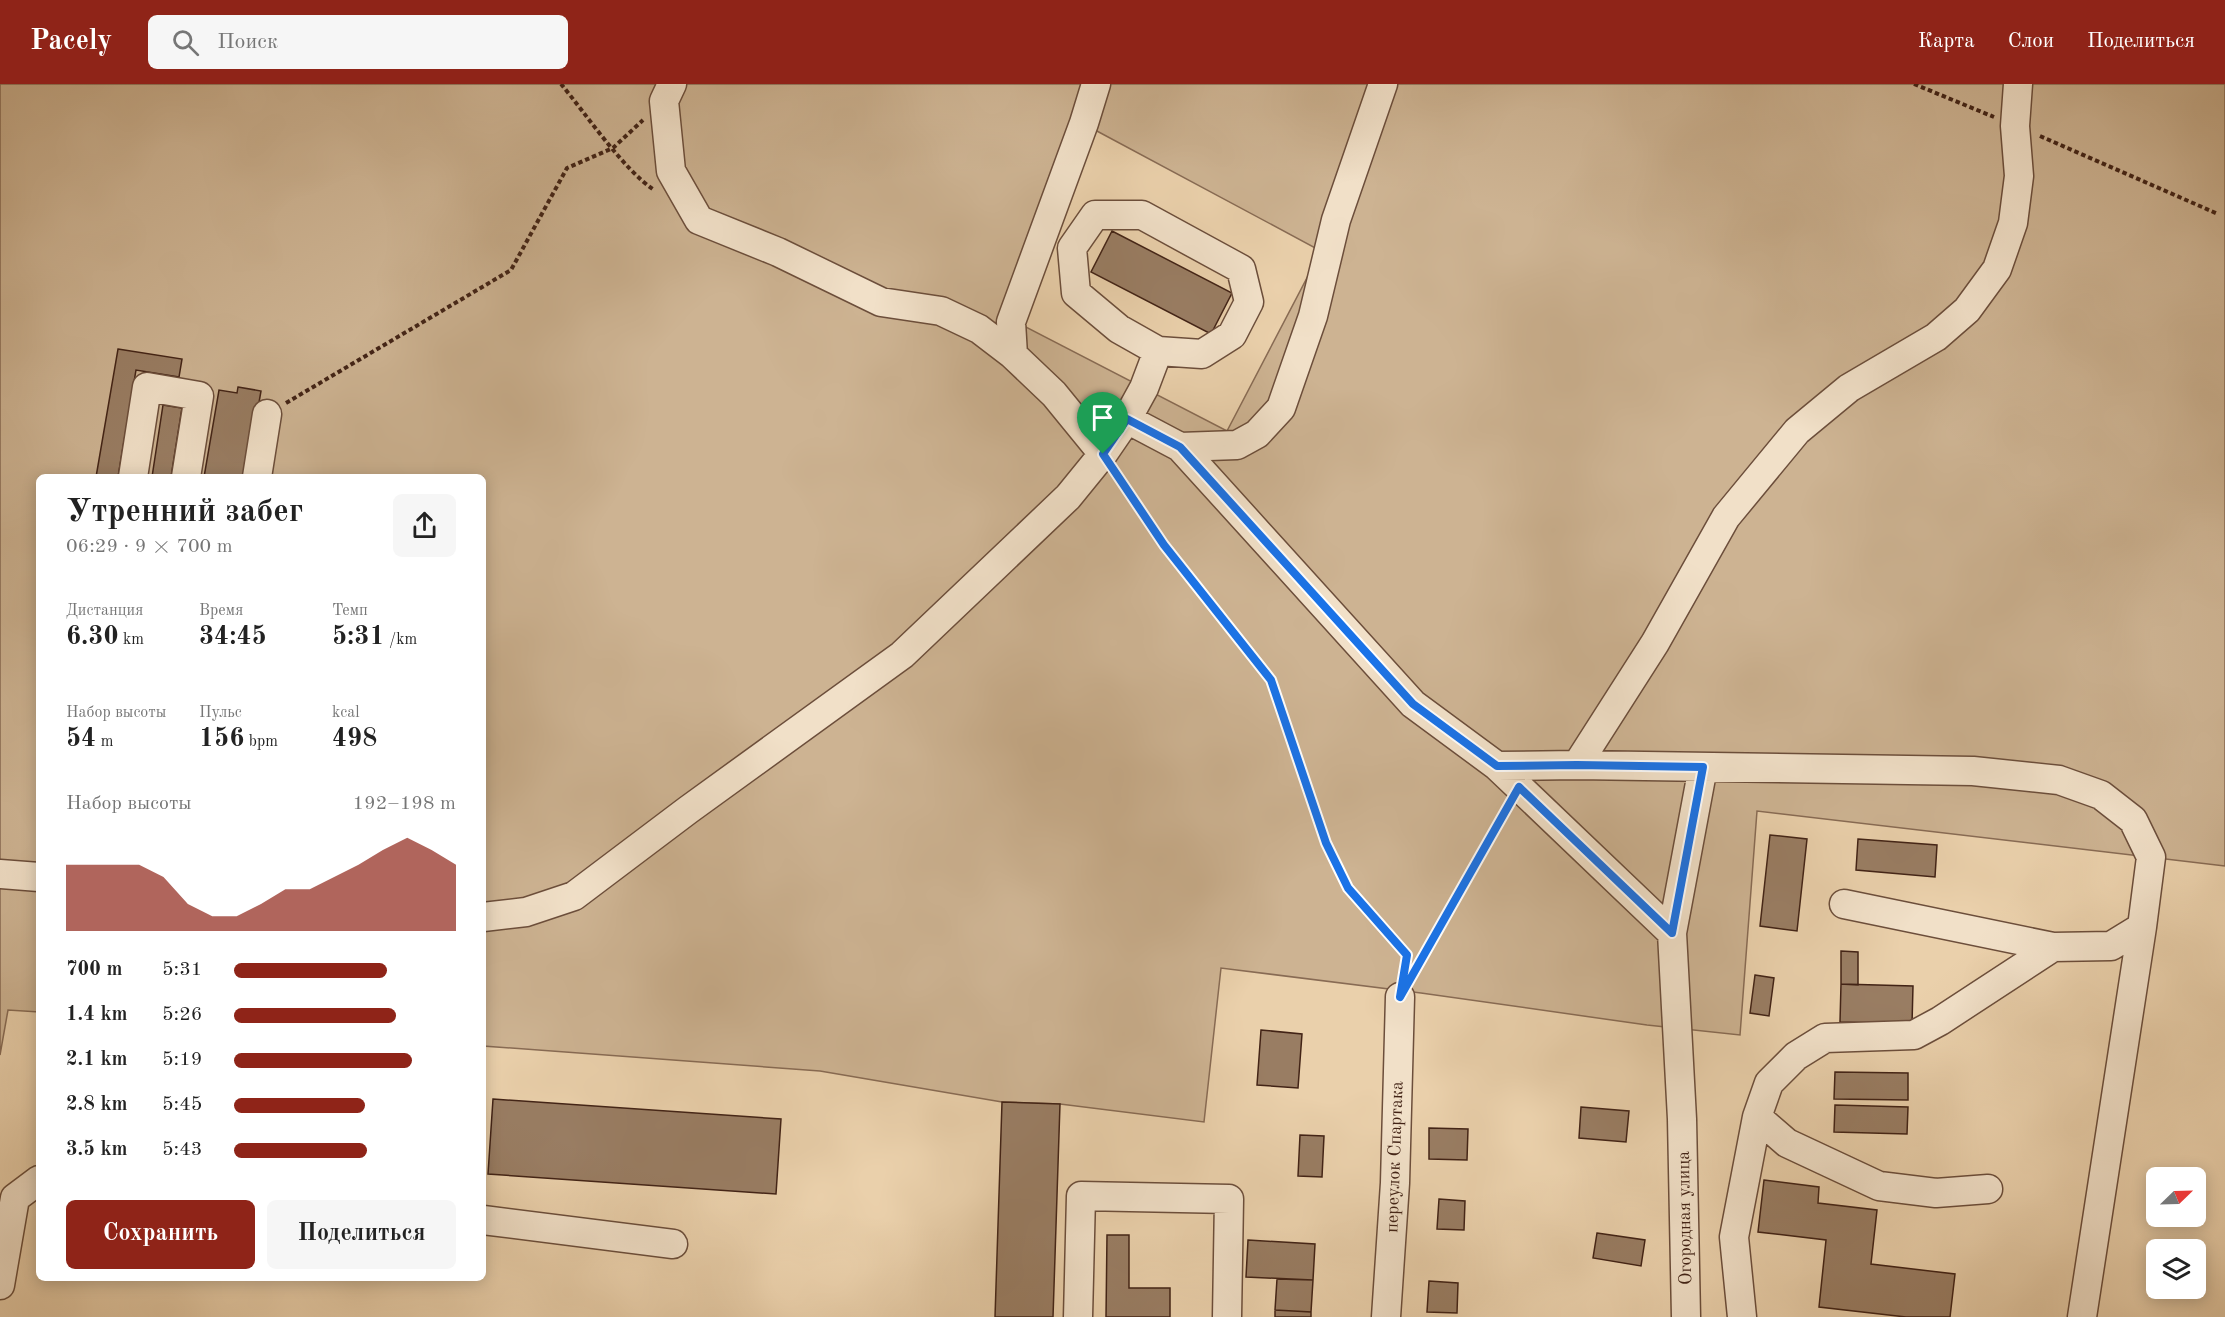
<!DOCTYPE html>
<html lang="ru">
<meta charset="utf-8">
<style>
body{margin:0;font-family:"Old Standard TT",serif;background:#f6f6f6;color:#222;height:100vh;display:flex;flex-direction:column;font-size:22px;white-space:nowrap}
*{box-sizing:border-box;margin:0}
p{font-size:20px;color:#767676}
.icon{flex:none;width:33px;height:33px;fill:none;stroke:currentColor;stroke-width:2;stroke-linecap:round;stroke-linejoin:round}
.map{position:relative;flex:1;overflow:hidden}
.details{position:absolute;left:36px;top:390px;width:450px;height:807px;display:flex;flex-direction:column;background:#fff;border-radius:9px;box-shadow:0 3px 15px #0003}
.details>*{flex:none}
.needle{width:39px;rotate:67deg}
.buttons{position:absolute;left:2146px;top:1083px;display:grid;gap:12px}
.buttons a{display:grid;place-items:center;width:60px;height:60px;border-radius:9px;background:#fff;box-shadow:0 3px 15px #0003;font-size:30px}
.pin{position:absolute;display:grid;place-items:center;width:51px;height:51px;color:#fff;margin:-62px -26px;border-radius:50% 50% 50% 0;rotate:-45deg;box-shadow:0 0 6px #0007}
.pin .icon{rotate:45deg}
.round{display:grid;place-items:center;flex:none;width:63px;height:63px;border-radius:9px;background:#f6f6f6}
.overview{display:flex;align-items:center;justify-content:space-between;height:102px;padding:0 30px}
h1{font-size:33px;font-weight:800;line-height:45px}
.stats{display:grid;grid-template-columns:repeat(3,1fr);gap:9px;height:102px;padding:6px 30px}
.stats div{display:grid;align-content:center}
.stats b{font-size:26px;font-weight:800}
.stats small{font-size:16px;font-weight:400}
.stats p{font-size:16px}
.chart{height:168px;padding:12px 30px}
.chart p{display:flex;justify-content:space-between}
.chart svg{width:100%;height:108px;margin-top:6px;fill:#8f2418;opacity:.7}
.cta{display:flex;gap:12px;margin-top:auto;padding:12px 30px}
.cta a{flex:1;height:69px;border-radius:9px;background:#8f2418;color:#fff;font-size:24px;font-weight:800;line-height:69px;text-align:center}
.cta a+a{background:#f6f6f6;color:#222}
ul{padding:0 30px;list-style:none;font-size:20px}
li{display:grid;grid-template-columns:96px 72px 1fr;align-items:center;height:45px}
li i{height:15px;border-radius:8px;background:#8f2418}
header{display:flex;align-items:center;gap:36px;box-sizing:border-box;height:84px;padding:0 30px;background:#8f2418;color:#fff}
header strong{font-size:28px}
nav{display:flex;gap:33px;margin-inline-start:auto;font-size:21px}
.search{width:420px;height:54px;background:#f6f6f6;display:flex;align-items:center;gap:15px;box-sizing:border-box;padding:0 21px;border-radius:9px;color:#767676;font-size:22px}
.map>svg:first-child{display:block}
.green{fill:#cdb392;stroke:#886b54;stroke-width:1.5;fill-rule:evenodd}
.building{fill:#997d63;stroke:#422316;stroke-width:1.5}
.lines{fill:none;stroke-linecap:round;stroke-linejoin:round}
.minor-casing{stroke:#6c4e3b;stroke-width:31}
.path{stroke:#422316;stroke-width:4;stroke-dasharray:4.5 3;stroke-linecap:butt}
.minor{stroke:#f1e0c8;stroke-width:28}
.route-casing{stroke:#fff;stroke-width:12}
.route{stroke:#1a73e8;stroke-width:8}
.labels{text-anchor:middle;stroke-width:4.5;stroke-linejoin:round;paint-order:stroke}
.street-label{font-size:18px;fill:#422316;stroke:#f1e0c8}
</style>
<header>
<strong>Pacely</strong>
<div class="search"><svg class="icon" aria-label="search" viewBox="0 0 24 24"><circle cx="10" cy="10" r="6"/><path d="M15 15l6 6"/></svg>Поиск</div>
<nav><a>Карта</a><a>Слои</a><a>Поделиться</a></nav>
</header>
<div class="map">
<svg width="2225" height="1233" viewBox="0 0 2225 1233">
<rect width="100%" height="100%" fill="#ead0ab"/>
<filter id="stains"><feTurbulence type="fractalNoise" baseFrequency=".00333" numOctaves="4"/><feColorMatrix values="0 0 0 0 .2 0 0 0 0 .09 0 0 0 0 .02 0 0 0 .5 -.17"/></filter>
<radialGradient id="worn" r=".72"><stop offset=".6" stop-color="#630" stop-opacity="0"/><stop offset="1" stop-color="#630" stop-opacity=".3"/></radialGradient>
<!-- green -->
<path class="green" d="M0,0H2225V782L1757,727L1740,951L1647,941L1421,909L1221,884L1204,1038L1060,1020L1002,1018L820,987L483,962V393H39V928L8,926L0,971ZM1095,46L1321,167L1227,347L1016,238Z"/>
<!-- building -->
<path class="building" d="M1112,147L1232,209L1211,250L1091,188Z
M118,265L182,275L179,293L136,286L118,393H96Z
M238,303L261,307L246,393H204L219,306L237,309Z
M163,321L182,324L171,393H152Z
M1770,751L1807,755L1797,847L1760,842Z
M1858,755L1937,761L1935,793L1856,786Z
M1841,867L1858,868V901L1841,900Z
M1755,891L1774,894L1769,932L1750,929Z
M1841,900L1913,902L1912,940L1840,938Z
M1261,946L1302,950L1298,1004L1257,1001Z
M1835,988L1908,989V1016L1834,1015Z
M493,1015L781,1035L776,1110L488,1090Z
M1002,1018L1060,1020L1053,1233H995Z
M1835,1021L1908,1023L1907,1050L1834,1048Z
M1581,1023L1629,1027L1626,1058L1579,1054Z
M1429,1044L1468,1045L1467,1076L1429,1075Z
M1300,1051L1324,1052L1322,1093L1298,1092Z
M1764,1096L1819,1103L1818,1119L1877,1126L1871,1180L1955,1190L1950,1233H1906L1819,1223L1826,1156L1758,1148Z
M1439,1115L1465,1117L1464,1146L1437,1145Z
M1597,1149L1645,1156L1641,1182L1593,1174Z
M1107,1151H1129V1204H1170V1233H1106Z
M1248,1156L1315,1160L1313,1196L1246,1193Z
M1277,1195L1313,1196L1311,1228L1275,1226Z
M1429,1197L1458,1199L1457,1229L1427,1228Z
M1275,1226L1311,1228V1233H1275Z"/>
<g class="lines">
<defs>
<path id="minor" d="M672,0L664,17L671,87L699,136L778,168L881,218L941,227L979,245L1013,271
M1096,0L1084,39L1011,238L1013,271L1054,310L1103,370
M1095,131H1142L1241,185L1249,218L1232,251L1202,270L1158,267L1119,245L1076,209L1072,164Z
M1127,335L1144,304L1158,267
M1180,363L1237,361L1257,350L1281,324L1313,232L1336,136L1383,0
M133,393L147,303L199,312L186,393
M257,393L267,330
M1577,681L1655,559L1726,433L1797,347L1849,304L1936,253L1967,226L1997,185L2013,139L2019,92L2015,42L2018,0
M1497,682L1672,849
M0,790L39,793
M483,833L526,828L574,812L688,726L902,571L1068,413L1103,370L1127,335L1180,363L1413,620L1497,682L1577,681L1973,687L2059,696L2101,711L2133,736L2151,773L2142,843L2111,862L2053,863L1844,820
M1988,1105L1936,1109L1879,1102L1787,1059L1757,1033L1769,999L1796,972L1825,954L1914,951L1940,937L2053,863
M483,1136L673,1160
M0,1201L15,1114L39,1096
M1078,1233L1081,1112L1229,1115L1227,1233
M1386,1233L1395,1099L1400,913
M1686,1233L1682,1035L1672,849L1703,683
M1742,1233L1734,1153L1757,1033
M2082,1233L2142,843"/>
</defs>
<!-- minor casing -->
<use href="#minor" class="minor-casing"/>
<!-- path -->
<path class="path" d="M561,0C586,30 623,85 654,106
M1914,0L1994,33
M2040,52L2218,130
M286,319L511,186L567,84L613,64L643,36
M1115,388L1164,461L1271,596L1326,758L1348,804L1407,871L1404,892
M1411,893L1508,722"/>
<!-- minor -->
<use href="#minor" class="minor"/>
</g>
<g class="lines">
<defs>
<path id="route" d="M1127,335L1180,363L1413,620L1497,682L1577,681L1703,683L1672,849L1519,703L1400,913L1407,871L1348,804L1326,759L1271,596L1164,461L1103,370Z"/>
</defs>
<!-- route casing -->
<use href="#route" class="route-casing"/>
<!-- route -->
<use href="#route" class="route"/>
</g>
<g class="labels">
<!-- street labels -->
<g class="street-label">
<text transform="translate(1394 1073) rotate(-88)" y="6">переулок Спартака</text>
<text transform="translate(1684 1134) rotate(-91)" y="6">Огородная улица</text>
</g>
</g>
<rect width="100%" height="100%" filter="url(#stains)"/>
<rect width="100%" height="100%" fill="url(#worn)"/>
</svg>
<div class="buttons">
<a><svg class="needle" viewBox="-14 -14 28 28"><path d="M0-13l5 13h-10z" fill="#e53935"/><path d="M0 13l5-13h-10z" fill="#767676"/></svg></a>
<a><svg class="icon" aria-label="layers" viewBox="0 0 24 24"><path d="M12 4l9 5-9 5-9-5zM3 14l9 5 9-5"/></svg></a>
</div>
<div class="pin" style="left:1103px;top:370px;background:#1e9e55"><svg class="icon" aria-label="arrive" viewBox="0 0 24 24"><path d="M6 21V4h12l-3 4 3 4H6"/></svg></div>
<section class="details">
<div class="overview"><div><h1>Утренний забег</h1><p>06:29 · 9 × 700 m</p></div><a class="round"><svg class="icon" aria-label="share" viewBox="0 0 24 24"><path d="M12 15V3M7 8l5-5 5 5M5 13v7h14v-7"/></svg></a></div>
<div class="stats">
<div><p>Дистанция</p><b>6.30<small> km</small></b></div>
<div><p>Время</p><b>34:45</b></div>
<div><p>Темп</p><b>5:31<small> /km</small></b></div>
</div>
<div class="stats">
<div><p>Набор высоты</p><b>54<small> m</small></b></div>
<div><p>Пульс</p><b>156<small> bpm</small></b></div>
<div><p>kcal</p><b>498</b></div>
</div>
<div class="chart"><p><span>Набор высоты</span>192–198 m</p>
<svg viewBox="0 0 160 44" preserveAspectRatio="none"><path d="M0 44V17L10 17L20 17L30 17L40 22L50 33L60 38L70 38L80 33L90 27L100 27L110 22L120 17L130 11L140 6L150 11L160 17V44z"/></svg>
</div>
<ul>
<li><b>700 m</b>5:31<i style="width:69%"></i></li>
<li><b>1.4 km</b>5:26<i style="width:73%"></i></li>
<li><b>2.1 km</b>5:19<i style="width:80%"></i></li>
<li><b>2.8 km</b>5:45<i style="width:59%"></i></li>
<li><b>3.5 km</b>5:43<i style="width:60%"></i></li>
</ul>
<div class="cta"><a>Сохранить</a><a>Поделиться</a></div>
</section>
</div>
